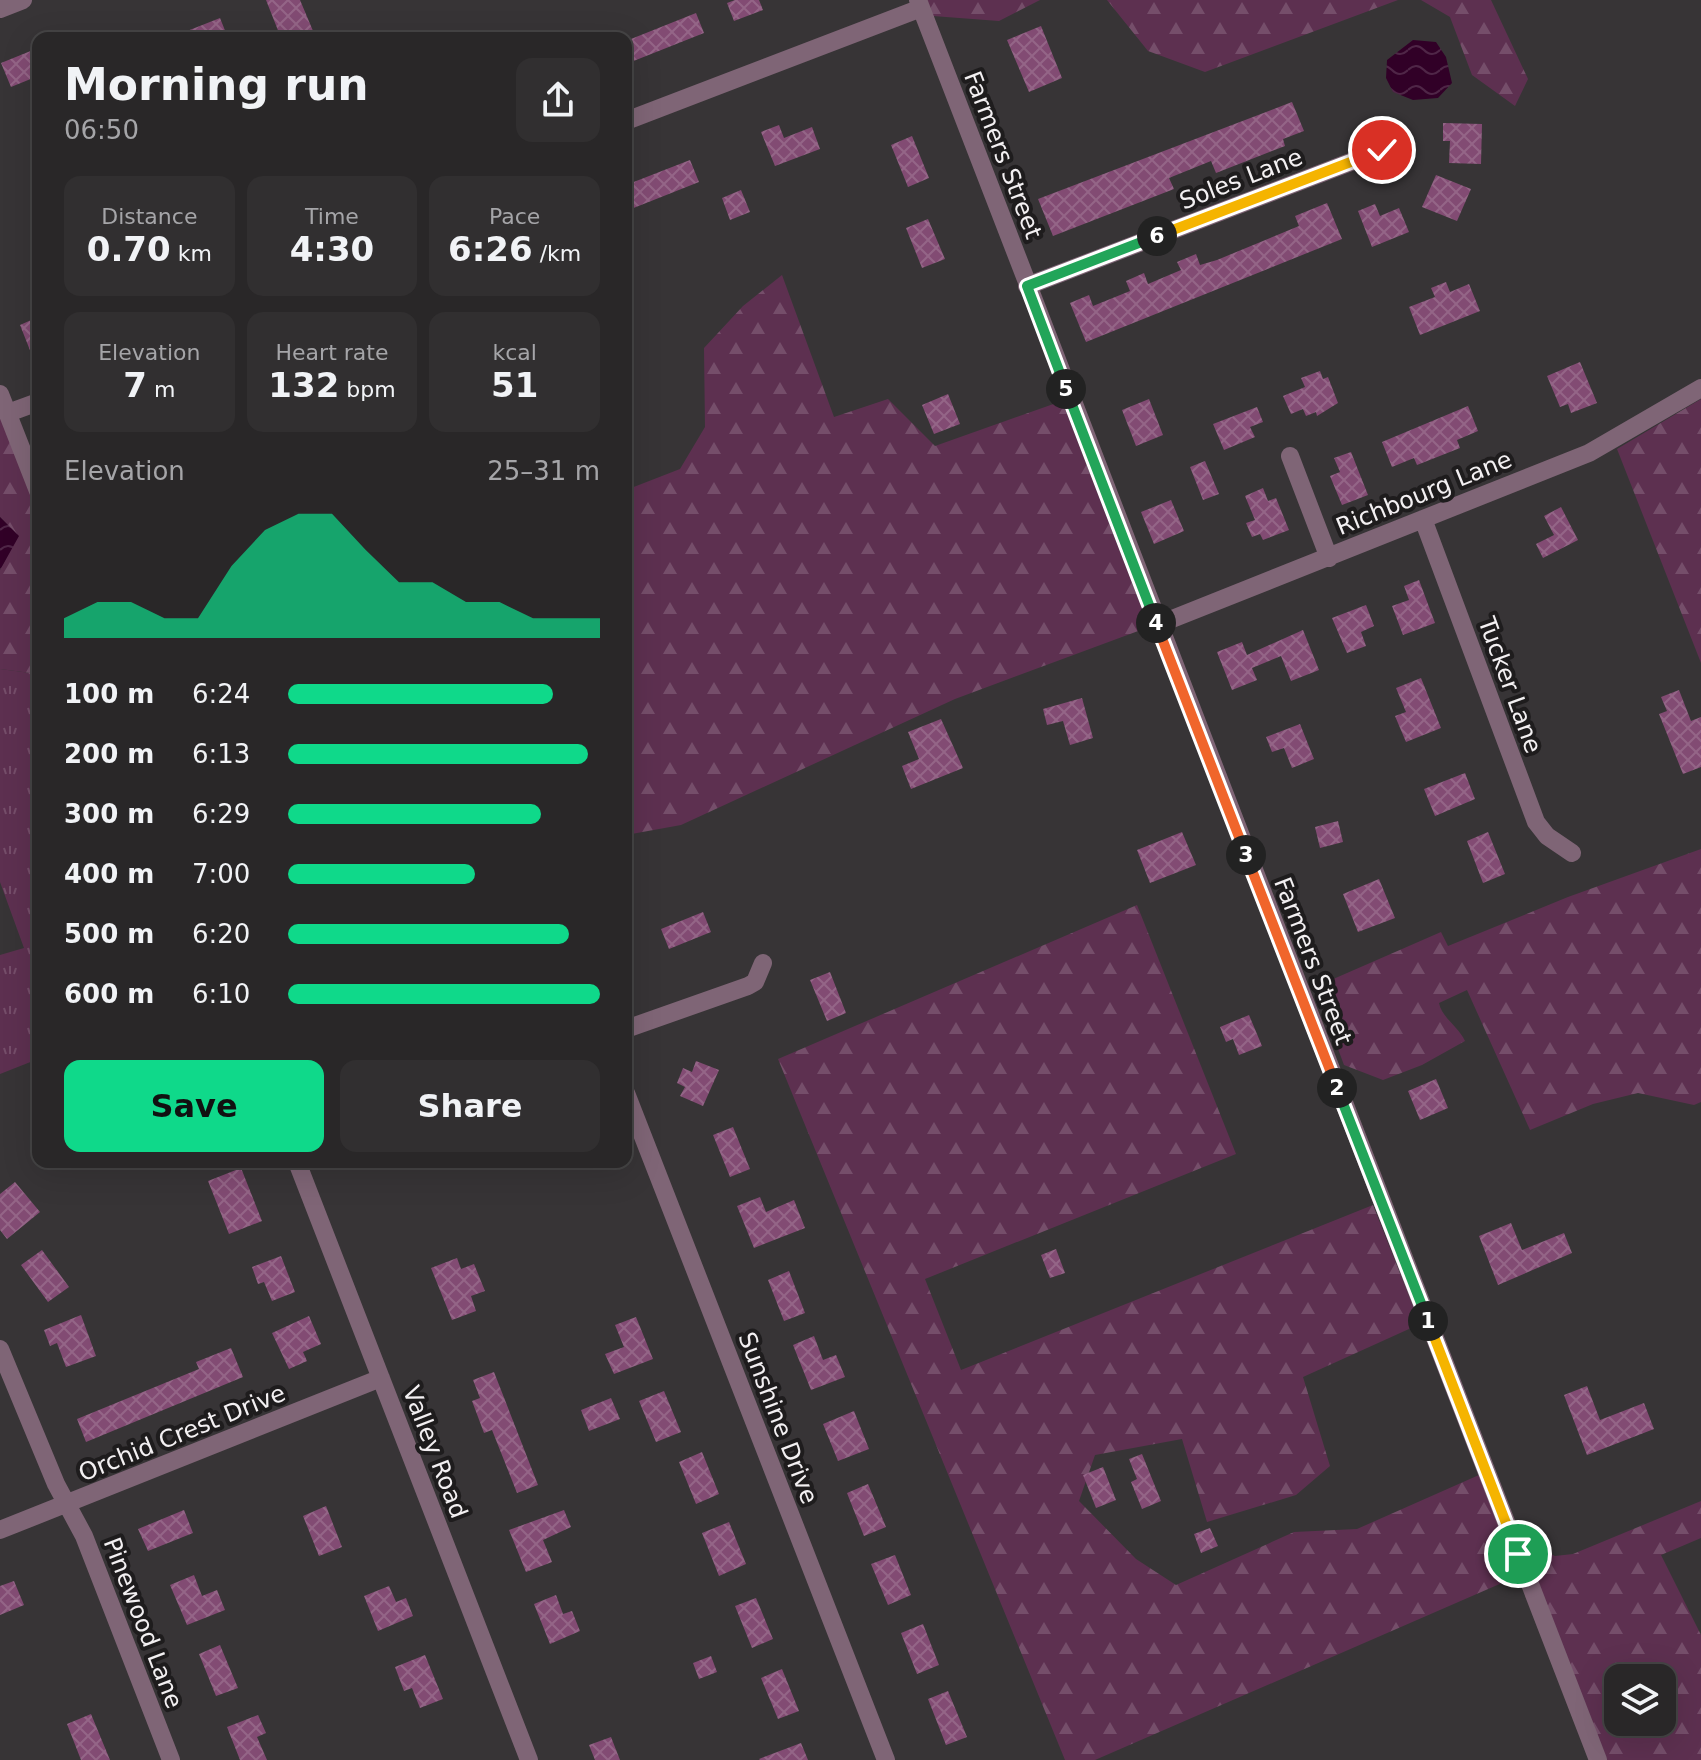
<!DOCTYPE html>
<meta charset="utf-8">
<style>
body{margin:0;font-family:"DejaVu Sans",sans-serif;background:#312f30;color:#f1f3f6;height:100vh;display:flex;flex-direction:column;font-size:30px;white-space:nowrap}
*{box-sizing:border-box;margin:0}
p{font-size:26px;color:#a5a5a8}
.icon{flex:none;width:44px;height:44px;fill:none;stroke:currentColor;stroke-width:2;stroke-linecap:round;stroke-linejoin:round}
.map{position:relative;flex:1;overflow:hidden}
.drawer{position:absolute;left:32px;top:32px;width:600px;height:1136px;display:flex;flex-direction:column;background:#292728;border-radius:16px;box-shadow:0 8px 32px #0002,0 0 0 2px #454445}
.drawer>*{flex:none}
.fabs{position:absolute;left:1604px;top:1664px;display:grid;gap:16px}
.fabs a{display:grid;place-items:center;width:72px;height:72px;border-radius:16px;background:#292728;box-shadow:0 8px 32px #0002,0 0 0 2px #454445;font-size:40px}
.pin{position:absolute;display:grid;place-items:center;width:68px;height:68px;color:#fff;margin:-34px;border:4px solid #fff;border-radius:50%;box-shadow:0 2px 8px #0007}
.km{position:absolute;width:40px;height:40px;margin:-20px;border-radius:50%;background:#222;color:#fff;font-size:22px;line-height:40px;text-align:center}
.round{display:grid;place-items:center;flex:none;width:84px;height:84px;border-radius:16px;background:#312f30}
.summary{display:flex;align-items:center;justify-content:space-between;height:136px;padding:0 32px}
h1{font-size:44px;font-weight:700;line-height:60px}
.figures{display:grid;grid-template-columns:repeat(3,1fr);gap:12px;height:136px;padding:8px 32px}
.figures div{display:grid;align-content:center;border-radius:16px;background:#312f30;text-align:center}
.figures b{font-size:34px;font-weight:700}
.figures small{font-size:22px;font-weight:400}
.figures p{font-size:22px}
.chart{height:224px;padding:16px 32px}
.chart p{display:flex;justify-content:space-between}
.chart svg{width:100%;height:144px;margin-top:8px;fill:#0fd98a;opacity:.7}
.primary-button{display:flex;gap:16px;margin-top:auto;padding:16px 32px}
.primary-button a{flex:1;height:92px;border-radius:16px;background:#0fd98a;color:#111;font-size:32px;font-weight:700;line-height:92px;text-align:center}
.primary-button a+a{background:#312f30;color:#f1f3f6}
ul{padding:0 32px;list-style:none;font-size:26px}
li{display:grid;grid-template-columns:128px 96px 1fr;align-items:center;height:60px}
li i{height:20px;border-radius:10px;background:#0fd98a}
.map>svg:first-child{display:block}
.grass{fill:url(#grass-tufts)}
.forest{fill:url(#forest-firs);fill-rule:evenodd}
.water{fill:url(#water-waves)}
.building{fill:url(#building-cross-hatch)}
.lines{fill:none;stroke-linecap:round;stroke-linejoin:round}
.minor{stroke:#7f6576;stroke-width:18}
.split-1-casing{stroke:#fff;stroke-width:16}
.split-2-casing{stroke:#fff;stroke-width:16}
.split-3-casing{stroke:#fff;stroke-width:16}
.split-4-casing{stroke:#fff;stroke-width:16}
.split-5-casing{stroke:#fff;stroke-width:16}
.split-6-casing{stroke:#fff;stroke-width:16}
.split-7-casing{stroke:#fff;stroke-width:16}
.split-1{stroke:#f5b400;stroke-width:10}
.split-2{stroke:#22a559;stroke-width:10}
.split-3{stroke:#f0652b;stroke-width:10}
.split-4{stroke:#f0652b;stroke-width:10}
.split-5{stroke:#22a559;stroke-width:10}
.split-6{stroke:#22a559;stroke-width:10}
.split-7{stroke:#f5b400;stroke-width:10}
.labels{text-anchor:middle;stroke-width:8;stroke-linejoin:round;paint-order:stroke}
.street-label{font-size:24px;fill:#f3f0f2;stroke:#1e1c1d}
</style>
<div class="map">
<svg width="1701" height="1760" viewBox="0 0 1701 1760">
<defs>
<pattern id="grass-tufts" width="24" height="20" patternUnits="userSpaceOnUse" patternTransform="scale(2)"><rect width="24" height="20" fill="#5d3050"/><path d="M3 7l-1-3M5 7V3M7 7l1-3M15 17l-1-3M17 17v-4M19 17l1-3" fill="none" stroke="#754e6a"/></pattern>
<pattern id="forest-firs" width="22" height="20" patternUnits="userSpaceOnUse" patternTransform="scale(2)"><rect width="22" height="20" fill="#5d3050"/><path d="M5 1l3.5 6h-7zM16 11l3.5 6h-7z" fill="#754e6a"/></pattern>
<pattern id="water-waves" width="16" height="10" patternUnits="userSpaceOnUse" patternTransform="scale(2)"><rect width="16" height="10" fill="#310027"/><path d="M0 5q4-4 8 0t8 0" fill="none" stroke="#4f2647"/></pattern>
<pattern id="building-cross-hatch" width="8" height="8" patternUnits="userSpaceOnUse" patternTransform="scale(2)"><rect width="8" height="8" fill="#824b73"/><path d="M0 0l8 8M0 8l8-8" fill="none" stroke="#946587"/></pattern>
</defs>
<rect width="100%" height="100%" fill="#373436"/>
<!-- grass -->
<path class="grass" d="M0,669L38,674V1059L0,1074V955L24,948L0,882Z"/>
<!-- forest -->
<path class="forest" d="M927,0H1040L999,21L933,16Z
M1107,0H1398L1205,72L1148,51Z
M1421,0H1491L1528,79L1515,106L1472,75L1450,17Z
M782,275L834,417L888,399L935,446L1062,401L1149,627L955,699L681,825L626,835V490L680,469L705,427L704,348L743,306Z
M1701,399V663L1617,449Z
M0,416L38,514V674L0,669V570L18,536L0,517Z
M1701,849V1102L1694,1105L1638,1093L1593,1104L1530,1130L1467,990L1439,1003C1442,1018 1458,1026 1465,1041L1422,1065L1383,1080L1344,1065L1315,987L1441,932L1448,946L1568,897Z
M1137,905L1236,1154L925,1279L961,1370L1373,1205L1420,1324L1303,1377L1330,1466L1296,1495L1207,1522L1182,1439L1095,1455L1079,1501L1136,1559L1176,1585L1294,1532L1357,1529L1479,1475L1518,1576L1095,1760H1065L778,1059Z
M1701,1501V1538L1661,1555L1701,1635V1760H1607L1522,1540L1555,1556L1573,1554ZM1618,1678H1662V1722H1618Z"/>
<!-- water -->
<path class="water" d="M1413,40L1436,42L1446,57L1452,83L1438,98L1413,100L1393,92L1386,78L1387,60Z
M0,517L19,536L0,570Z"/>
<!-- building -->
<path class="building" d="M266,0H300L316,38H281Z
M735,0H759L763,10L734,21L727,3Z
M696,13L704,33L626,64V41Z
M220,18L228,38H172V37Z
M1041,26L1062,78L1029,92L1007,40Z
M38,48V76L11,87L1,63Z
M1292,102L1304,131L1283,139L1285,146L1216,173L1211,161L1169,178L1174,189L1053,236L1038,199Z
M1443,123L1482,124L1481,164L1449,163L1450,141H1443Z
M779,125L784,138L812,127L820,149L775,166L761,132Z
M912,136L929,178L908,187L891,145Z
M690,160L699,182L626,211V185Z
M1436,175L1471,189L1457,221L1422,207Z
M741,190L750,212L730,220L722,198Z
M1327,203L1342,239L1086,342L1070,303L1089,295L1093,306L1130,291L1126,281L1144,273L1148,284L1181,270L1177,262L1196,254L1200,265L1217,260L1299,226L1295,216Z
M1375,204L1380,216L1399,208L1409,232L1372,247L1358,211Z
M928,219L945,259L922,268L906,228Z
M1446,282L1450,292L1469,284L1480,311L1420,335L1409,307L1435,297L1431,288Z
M38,317V368H37L20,325Z
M1580,362L1597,403L1571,413L1568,404L1560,407L1547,376Z
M1320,371L1323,379L1328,377L1338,403L1317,416L1316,412L1306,416L1303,409L1291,414L1283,396L1305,387L1301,378Z
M948,394L960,424L934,434L922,405Z
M1149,399L1163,435L1136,446L1122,410Z
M1468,406L1478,431L1457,440L1460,448L1417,465L1414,458L1392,467L1382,442Z
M1257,407L1263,422L1250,427L1255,437L1224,450L1213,424Z
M1351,452L1368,495L1342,505L1330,476L1340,472L1334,458Z
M1205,461L1219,494L1203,500L1190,467Z
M1263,488L1268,501L1276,498L1289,530L1263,540L1260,534L1252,537L1246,523L1255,520L1245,496Z
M1171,500L1184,531L1154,544L1141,512Z
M1561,507L1578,540L1543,558L1536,544L1554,535L1544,516Z
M1419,580L1435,623L1403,635L1392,606L1409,600L1404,586Z
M1366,605L1374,626L1361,632L1366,646L1347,653L1332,618Z
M1303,630L1319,670L1291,681L1281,656L1252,668L1257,680L1232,690L1217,652L1242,642L1247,655Z
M1421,678L1441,728L1406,742L1395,716L1406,712L1396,688Z
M1679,690L1691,721L1701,717V767L1683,774L1659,714L1667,711L1661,697Z
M1082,698L1093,738L1070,745L1063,721L1047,725L1043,709Z
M941,719L963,768L911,789L902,766L919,759L908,732Z
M1300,724L1314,759L1292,768L1284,748L1272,752L1266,737Z
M1465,773L1475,799L1435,816L1424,789Z
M1338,821L1343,842L1320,848L1315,827Z
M1182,832L1196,865L1150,883L1137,850Z
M1488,832L1505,874L1483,883L1467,841Z
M1379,879L1395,918L1358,932L1343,894Z
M703,912L711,932L669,949L661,929Z
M830,972L846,1013L827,1021L810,980Z
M1249,1015L1262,1046L1239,1055L1233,1039L1226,1042L1220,1027Z
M696,1061L719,1070L703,1106L680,1096L685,1087L677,1083L683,1068L692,1072Z
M1436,1079L1448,1108L1420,1120L1408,1091Z
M733,1127L750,1169L730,1177L713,1135Z
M241,1168L262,1221L229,1234L208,1181Z
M15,1182L40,1212L7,1239L0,1230V1194Z
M760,1197L766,1212L794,1200L805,1228L754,1248L737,1206Z
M1511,1223L1522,1250L1564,1233L1572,1253L1498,1285L1479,1236Z
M1056,1249L1065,1273L1050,1278L1041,1255Z
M42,1250L69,1287L48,1302L21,1265Z
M281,1256L295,1292L272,1301L264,1282L258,1284L252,1267Z
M457,1258L461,1269L474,1264L485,1291L471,1296L476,1311L452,1320L431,1268Z
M789,1271L805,1313L784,1321L768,1280Z
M81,1315L96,1356L66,1367L57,1343L50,1346L44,1330Z
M309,1316L321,1344L303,1352L307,1361L289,1369L272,1333Z
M636,1317L653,1359L614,1374L605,1354L624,1347L615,1325Z
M814,1336L823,1360L836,1355L845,1377L811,1390L793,1345Z
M231,1348L243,1377L86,1442L77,1419L199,1369L196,1362Z
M494,1372L538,1485L517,1493L492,1430L484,1433L472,1401L480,1398L473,1380Z
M1587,1386L1600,1420L1644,1403L1654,1429L1587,1455L1564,1395Z
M664,1391L681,1432L656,1442L639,1401Z
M611,1398L620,1419L589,1431L581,1410Z
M854,1411L869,1449L838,1461L823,1424Z
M702,1452L719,1494L696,1504L679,1462Z
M1142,1454L1161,1501L1142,1509L1131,1482L1137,1479L1129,1459Z
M1103,1467L1116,1500L1096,1508L1083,1475Z
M868,1484L886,1527L864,1536L847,1493Z
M326,1506L342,1547L319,1556L303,1516Z
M184,1510L193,1533L148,1551L138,1529Z
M564,1510L571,1527L543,1540L552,1562L526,1572L509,1530Z
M729,1522L746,1564L719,1576L702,1533Z
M1210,1528L1218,1546L1201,1553L1194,1534Z
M895,1555L911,1595L888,1605L871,1564Z
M194,1575L202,1596L217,1590L225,1610L187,1625L170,1585Z
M14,1581L24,1605L0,1615V1586Z
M389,1586L396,1602L406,1598L413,1616L378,1631L364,1596Z
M556,1595L563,1614L572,1611L580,1631L550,1644L534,1604Z
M756,1598L773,1639L752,1648L735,1606Z
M923,1624L939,1665L917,1674L901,1633Z
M220,1645L238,1688L216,1696L199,1654Z
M425,1655L443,1699L420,1708L412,1688L404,1691L395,1667Z
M711,1656L717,1672L699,1679L693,1663Z
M782,1669L799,1711L778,1719L761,1678Z
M948,1691L967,1737L946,1745L928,1699Z
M91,1714L110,1760H81L67,1724Z
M258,1715L266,1733L257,1737L267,1760H240L227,1727Z
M611,1737L620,1760H595L589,1745Z
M801,1743L808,1760H760L759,1759Z"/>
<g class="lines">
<!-- minor -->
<path class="minor" d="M918,0L1598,1760
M0,9L23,0
M626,121L921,8
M1027,286L1382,150
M0,394L38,491
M8,413L38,402
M1290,456L1329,558
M1423,519L1536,822L1547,836L1572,853
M1157,625L1589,453L1701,388
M626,1029L748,986L755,982L763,963
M626,1093L886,1760
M297,1162L529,1760
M0,1349L56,1484L84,1536L171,1760
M0,1530L381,1378"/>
</g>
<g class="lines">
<defs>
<path id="split-1" d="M1428,1321L1518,1554"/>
<path id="split-2" d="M1337,1088L1428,1321"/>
<path id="split-3" d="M1246,855L1337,1088"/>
<path id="split-4" d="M1156,623L1246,855"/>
<path id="split-5" d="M1066,389L1156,623"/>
<path id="split-6" d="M1066,389L1027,286L1157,236"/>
<path id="split-7" d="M1157,236L1382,150"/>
</defs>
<!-- split-1 casing -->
<use href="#split-1" class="split-1-casing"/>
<!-- split-2 casing -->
<use href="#split-2" class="split-2-casing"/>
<!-- split-3 casing -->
<use href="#split-3" class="split-3-casing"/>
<!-- split-4 casing -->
<use href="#split-4" class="split-4-casing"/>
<!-- split-5 casing -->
<use href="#split-5" class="split-5-casing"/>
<!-- split-6 casing -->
<use href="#split-6" class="split-6-casing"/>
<!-- split-7 casing -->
<use href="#split-7" class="split-7-casing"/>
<!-- split-1 -->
<use href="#split-1" class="split-1"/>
<!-- split-2 -->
<use href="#split-2" class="split-2"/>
<!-- split-3 -->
<use href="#split-3" class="split-3"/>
<!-- split-4 -->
<use href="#split-4" class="split-4"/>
<!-- split-5 -->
<use href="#split-5" class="split-5"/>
<!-- split-6 -->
<use href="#split-6" class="split-6"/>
<!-- split-7 -->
<use href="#split-7" class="split-7"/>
</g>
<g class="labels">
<!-- street labels -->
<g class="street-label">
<text transform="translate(1003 155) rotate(69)" y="8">Farmers Street</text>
<text transform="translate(1241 179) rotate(-21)" y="8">Soles Lane</text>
<text transform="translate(1424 493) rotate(-22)" y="8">Richbourg Lane</text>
<text transform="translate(1510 685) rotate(70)" y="8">Tucker Lane</text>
<text transform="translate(1313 961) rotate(69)" y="8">Farmers Street</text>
<text transform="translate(778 1418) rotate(69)" y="8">Sunshine Drive</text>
<text transform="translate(182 1433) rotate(-22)" y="8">Orchid Crest Drive</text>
<text transform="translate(435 1452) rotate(69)" y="8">Valley Road</text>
<text transform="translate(143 1623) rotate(69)" y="8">Pinewood Lane</text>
</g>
</g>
</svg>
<div class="fabs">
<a><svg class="icon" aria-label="layers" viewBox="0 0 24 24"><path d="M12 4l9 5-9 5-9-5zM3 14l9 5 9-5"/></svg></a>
</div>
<div class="pin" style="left:1518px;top:1554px;background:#1e9e55"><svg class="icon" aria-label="arrive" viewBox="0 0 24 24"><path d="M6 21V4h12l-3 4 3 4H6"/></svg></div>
<div class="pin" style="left:1382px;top:150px;background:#d93025"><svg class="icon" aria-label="check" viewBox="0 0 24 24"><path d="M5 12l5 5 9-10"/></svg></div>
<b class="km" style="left:1428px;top:1321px">1</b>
<b class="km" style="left:1337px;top:1088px">2</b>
<b class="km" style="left:1246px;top:855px">3</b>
<b class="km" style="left:1156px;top:623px">4</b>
<b class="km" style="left:1066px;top:389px">5</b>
<b class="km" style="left:1157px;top:236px">6</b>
<section class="drawer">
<div class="summary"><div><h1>Morning run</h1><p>06:50</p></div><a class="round"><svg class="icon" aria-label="share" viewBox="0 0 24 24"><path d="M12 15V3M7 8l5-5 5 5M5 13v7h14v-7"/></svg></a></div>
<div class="figures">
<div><p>Distance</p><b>0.70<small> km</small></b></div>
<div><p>Time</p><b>4:30</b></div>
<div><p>Pace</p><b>6:26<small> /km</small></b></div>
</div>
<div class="figures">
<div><p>Elevation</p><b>7<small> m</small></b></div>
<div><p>Heart rate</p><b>132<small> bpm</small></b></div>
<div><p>kcal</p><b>51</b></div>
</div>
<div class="chart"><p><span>Elevation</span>25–31 m</p>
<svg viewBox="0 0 160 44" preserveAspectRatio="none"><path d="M0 44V38L10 33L20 33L30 38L40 38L50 22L60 11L70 6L80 6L90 17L100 27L110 27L120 33L130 33L140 38L150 38L160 38V44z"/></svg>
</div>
<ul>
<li><b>100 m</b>6:24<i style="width:85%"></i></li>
<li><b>200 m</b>6:13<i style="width:96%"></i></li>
<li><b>300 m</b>6:29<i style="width:81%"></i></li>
<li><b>400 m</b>7:00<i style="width:60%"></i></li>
<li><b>500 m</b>6:20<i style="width:90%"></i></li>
<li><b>600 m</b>6:10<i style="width:100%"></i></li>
</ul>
<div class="primary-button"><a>Save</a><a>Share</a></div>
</section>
</div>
